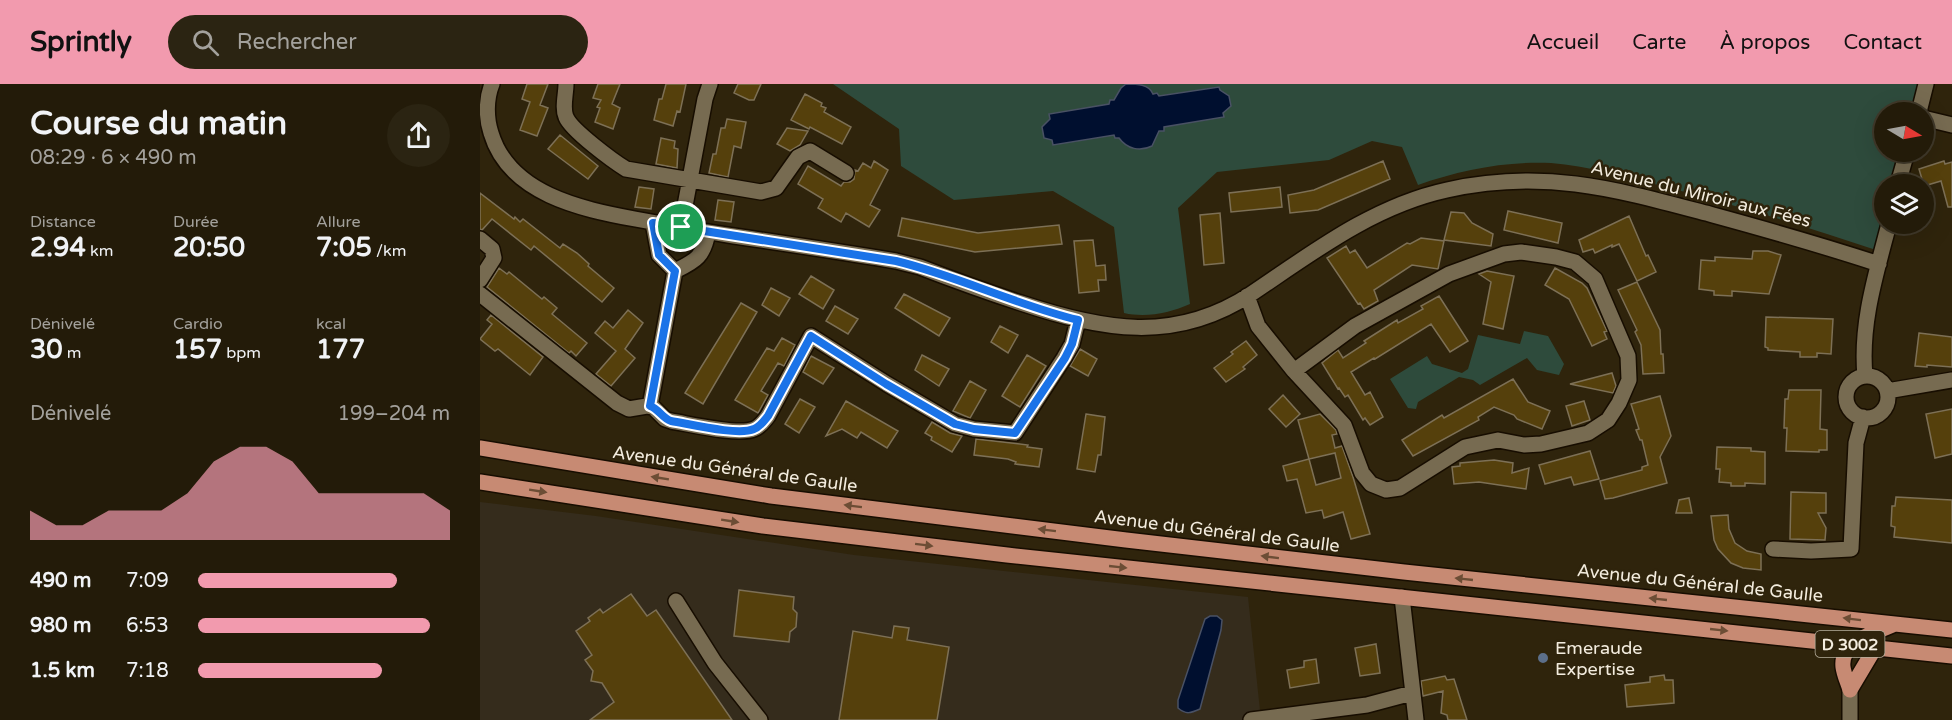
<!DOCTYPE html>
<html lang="fr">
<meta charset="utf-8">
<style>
body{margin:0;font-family:"Varela Round",sans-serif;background:#2b2412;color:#f1f3f6;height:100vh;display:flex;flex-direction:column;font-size:22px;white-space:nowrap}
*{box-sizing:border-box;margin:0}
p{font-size:20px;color:#a3a19c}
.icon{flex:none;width:33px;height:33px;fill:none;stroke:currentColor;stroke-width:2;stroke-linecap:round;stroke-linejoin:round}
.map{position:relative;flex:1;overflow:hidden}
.details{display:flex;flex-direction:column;background:#231b09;width:480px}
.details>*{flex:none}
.needle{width:39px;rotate:100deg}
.fabs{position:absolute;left:1394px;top:18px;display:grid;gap:12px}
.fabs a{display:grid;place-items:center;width:60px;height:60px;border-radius:50%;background:#231b09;box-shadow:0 6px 24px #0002,0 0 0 2px #40392a;font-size:30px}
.pin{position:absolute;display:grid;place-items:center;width:51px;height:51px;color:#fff;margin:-26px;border:3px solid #fff;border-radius:50%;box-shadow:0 2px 6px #0007}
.round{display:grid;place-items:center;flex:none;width:63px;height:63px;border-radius:32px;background:#2b2412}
.head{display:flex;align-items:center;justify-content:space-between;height:102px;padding:0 30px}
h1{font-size:33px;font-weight:700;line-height:45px}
.metrics{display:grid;grid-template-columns:repeat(3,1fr);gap:9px;height:102px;padding:6px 30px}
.metrics div{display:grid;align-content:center}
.metrics b{font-size:26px;font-weight:700}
.metrics small{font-size:16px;font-weight:400}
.metrics p{font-size:16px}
.chart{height:168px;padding:12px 30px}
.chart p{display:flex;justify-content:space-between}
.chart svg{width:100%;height:108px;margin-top:6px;fill:#f29aae;opacity:.7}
ul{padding:0 30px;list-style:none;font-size:20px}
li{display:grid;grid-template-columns:96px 72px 1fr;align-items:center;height:45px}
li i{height:15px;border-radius:8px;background:#f29aae}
header{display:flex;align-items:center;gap:36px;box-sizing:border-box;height:84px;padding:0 30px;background:#f29aae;color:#111}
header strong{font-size:28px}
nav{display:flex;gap:33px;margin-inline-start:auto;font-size:21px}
.search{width:420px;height:54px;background:#2b2412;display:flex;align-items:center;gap:15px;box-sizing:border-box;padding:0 21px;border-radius:33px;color:#a3a19c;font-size:22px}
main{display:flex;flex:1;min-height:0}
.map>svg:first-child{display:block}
.industrial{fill:#352c1c}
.green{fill:#2e4b3c}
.water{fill:#000f2f;stroke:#495164;stroke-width:1.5}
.building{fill:#55400c;stroke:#7d7056;stroke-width:1.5;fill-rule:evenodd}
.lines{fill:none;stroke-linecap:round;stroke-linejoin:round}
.street-casing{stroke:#170d00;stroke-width:18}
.primary-casing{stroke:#170d00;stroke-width:18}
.street{stroke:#776b51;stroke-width:15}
.primary{stroke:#c78a73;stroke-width:15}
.oneway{fill:#6c4d35}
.route-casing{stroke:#fff;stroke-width:12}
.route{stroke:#1a73e8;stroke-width:8}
.service-dot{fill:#5c6f8a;stroke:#2f240c;stroke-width:2}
.labels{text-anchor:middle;stroke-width:5;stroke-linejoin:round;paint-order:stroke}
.shield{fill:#2f240c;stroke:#b8b09f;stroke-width:1.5}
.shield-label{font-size:16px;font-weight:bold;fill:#f3ecde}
.street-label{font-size:18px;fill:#f3ecde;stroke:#2f240c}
.poi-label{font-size:18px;fill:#f3ecde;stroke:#2f240c;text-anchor:start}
</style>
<header>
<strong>Sprintly</strong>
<div class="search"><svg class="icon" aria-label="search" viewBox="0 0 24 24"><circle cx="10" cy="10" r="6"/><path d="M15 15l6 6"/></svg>Rechercher</div>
<nav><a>Accueil</a><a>Carte</a><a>À propos</a><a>Contact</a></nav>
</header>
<main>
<section class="details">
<div class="head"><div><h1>Course du matin</h1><p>08:29 · 6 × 490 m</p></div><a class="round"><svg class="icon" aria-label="share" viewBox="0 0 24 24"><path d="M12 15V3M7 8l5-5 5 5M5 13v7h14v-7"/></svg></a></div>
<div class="metrics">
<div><p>Distance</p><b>2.94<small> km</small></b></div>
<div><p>Durée</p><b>20:50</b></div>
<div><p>Allure</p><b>7:05<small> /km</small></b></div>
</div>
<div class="metrics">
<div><p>Dénivelé</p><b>30<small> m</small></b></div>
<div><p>Cardio</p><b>157<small> bpm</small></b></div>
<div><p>kcal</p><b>177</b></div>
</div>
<div class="chart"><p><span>Dénivelé</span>199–204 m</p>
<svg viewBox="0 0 160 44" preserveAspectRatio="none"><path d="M0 44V32L10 38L20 38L30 32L40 32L50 32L60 25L70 12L80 6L90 6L100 12L110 25L120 25L130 25L140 25L150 25L160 32V44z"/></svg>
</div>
<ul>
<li><b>490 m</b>7:09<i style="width:79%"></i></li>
<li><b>980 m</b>6:53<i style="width:92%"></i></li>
<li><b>1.5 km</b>7:18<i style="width:73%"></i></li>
</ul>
</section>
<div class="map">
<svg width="1472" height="636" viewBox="0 0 1472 636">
<rect width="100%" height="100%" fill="#2f240c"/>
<!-- industrial -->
<path class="industrial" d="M0,418L116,432L374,471L768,513L781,636H0Z"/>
<!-- green -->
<path class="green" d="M353,0H1438L1432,28H1404V68H1421L1412,100H1404V134L1396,166C1324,142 1252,120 1178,101C1143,92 1108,82 1071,79C1026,77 980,86 938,101L922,63L892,57L849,76L737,88L698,124L710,220C690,229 666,234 644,229L634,143L573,107L474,116L421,82L419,45Z
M1044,247L1068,252L1084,280L1079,291L1057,286L1047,274L1000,301L993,296L979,293L938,318L936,325L928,324L910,295L947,272L952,280L982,289L988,285L998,251L1040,260Z"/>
<!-- water -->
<path class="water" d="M646,0C657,0 669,0 673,10L677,9L679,12L739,3L740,6L749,12L751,22L743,29L744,33L684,43V47H679L672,62C660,68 647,65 639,54H635L634,51L573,61L572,56L564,54L562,43L570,35L569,30L629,20L630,16H634L641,4Z
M730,532H737L742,536L741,546L720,625C711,629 706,631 698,624V616L725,535Z"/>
<!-- building -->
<path class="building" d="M47,0H68L60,21L68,24L57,52L40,46L50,18L42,15Z
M118,0H140L132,20L140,24L133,45L115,38L120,24L117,23L121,16L113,14Z
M186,0H206L200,28L197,27L193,42L174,36L179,15H182Z
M258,0H281L274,16H269L254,9Z
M325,10L342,19L341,22L346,24L344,28L371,43L362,60L330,43L329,45L311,36Z
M247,35L266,38L261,64L254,62L248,93L229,89L233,70H236L241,44H245Z
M307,44L328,47L320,61L310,67L297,60Z
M80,51L118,82L108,95L68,65Z
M181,54L195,57L194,64L198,65L197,84L176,80Z
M394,77L408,86L390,121L400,126L389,143L366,129L361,138L338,124L343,115L318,100L328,82L361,102L364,98H370L374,95L375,86L378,87L383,79L391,84Z
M903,77L910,95L838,126L810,129L808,111L834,106Z
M1464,77L1465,80L1472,78V123H1468L1461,97L1444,102L1439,85Z
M159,103L174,105L171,125L155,123Z
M800,103L802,123L751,128L749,109Z
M0,109L34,135L35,133L40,138L43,135L80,164L83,160L97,169L109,180L108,182L134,204L122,218L54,162L51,166L12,135L2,146L0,145Z
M238,116L254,118L251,138L235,136Z
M1028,127L1082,139L1078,159L1024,146Z
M971,128L984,129L992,139L1013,150L1011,162L964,156Z
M740,129L744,179L724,181L720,131Z
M1149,132L1166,172L1168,171L1176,188L1157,197L1139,160L1132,163V161L1115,169L1113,165L1103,168L1099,156Z
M422,134L498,149L579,141L582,160L495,168L418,152Z
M941,154L964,157L958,185L932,181L894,206L898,217L884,225L880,219L878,220L847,174L866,162L870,169L875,166L887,184L927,159L930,160Z
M613,156L616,182L625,181L626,196H618L619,207L599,209L594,157Z
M1273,167H1288L1301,171L1289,210L1252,207V212L1234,211V207L1219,205L1221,176L1235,177V173L1272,175Z
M19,184L27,190L29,188L62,215L64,213L77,224L72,230L107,259L96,272L91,267L89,269L7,203Z
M1075,184L1102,199L1107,204L1127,247L1124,248L1127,255L1112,262L1089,215L1065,201Z
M1007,187L1034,192L1023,245L1003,240L1011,198L999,190Z
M331,192L354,206L343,225L319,210Z
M1157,198L1180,246L1181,270H1183L1184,289L1163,290L1161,261L1155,248L1157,246L1138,206Z
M291,204L310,214L299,232L282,221Z
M424,210L470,234L459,252L415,224Z
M959,212L988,257L970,268L951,240L895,275L894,274L871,288L885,311L890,308L903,333L890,341L885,334L883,336L868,311L865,313L859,304L858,305L842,279L858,266L863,274L886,259L884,257L917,236L918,239L943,225L941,222Z
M261,219L277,228L223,320L205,309Z
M355,222L378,235L368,250L346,237Z
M148,226L163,239L145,265L155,274L131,302L116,290L136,267L115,249L125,237L133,244Z
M11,231L63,273L50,291L18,265L15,267L0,255L12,240L7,236Z
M1286,233L1353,235L1351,270L1337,269V273H1320V268L1288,266V264L1285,263Z
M520,242L538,251L528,269L511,258Z
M1439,249L1472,253V283L1447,281V283L1435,282Z
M302,254L315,261L304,282L298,279L281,307L288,311L278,329L255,316L287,264L294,267Z
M766,257L777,271L763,283L765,285L746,298L734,284L753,270L751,268Z
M600,265L617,275L608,292L590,282Z
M442,271L469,285L459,302L435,286Z
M547,271L566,282L540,323L522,312Z
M331,272L354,284L343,300L323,288Z
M1132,289L1136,302L1133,309L1090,300Z
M1033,295L1048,318L1070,327L1062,345L1037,335L1034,331L1014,323L998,333L999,336L933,372L922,356L962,331L964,334Z
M490,297L506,306L490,334L473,327Z
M1309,306H1341L1340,345L1347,346V366H1339V368L1306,367L1307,344H1304L1305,315H1308Z
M803,311L820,330L806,343L789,325Z
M1180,312L1191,352L1180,373L1187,399L1133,414L1125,415L1120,397L1162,386V383L1168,381L1162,356H1160L1156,346L1159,345L1151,320Z
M320,315L335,323L319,349L305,340Z
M366,317L418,347L407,364L381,348L377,354L362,345L346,352Z
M1104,317L1110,336L1092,342L1086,322Z
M1472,325V370L1455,374L1446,330Z
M606,330L625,333L621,371H618L615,388L597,385Z
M840,330L856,346L857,350L852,351L855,364L862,362L873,393L890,450L871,455L863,428L844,434L842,426L826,429L817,395L807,397L803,382L829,375L818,336ZM855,369L861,394L836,401L829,375Z
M452,338L470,349L482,352L472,368L451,356L452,353L445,349Z
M496,355L548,361L547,363L562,365L559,383L535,380L536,378L528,375L494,371Z
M1237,363L1271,364V367L1285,368V400L1265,399V402H1251V399L1239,398L1240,385H1236Z
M1110,367L1119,395L1094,401L1091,393L1065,400L1059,381Z
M1014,376L1033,379L1032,389L1049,384L1046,405L999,398L974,400L972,383L980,382V379Z
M1311,408L1346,409V429H1338L1346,444L1345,456L1310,455Z
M1416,413L1472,416V459L1414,453L1415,443L1411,442L1412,422H1415Z
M1209,414L1212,429H1196L1199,416Z
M1248,431L1249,445L1255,459L1267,467L1281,470V486L1263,484L1251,479L1238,465L1234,456L1231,432Z
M259,506L314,513L313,525L317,529L316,543L310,548L309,558L254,552Z
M151,510L167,532L176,526L252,636H110L134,618L122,599L111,597L113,587L105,576L112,571L96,547L110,537L108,534L120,525L123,529Z
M414,542L429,544L427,556L469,563L457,636H359L373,547L412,554Z
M896,560L900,589L880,592L875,564Z
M836,575L839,599L810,604L807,586L824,583V577Z
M1184,591L1185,596H1193L1194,619L1147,623L1145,601L1170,598V593Z
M965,592L967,596L974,595L987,636H968L967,631L961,629L963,607L943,612L941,597Z"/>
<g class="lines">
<defs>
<path id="street" d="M12,0C6,15 6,34 11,49C29,110 101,125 155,135C188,141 221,147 254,152C308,160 362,168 416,177L440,183C474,196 507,208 541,219C622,246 695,260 771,210C832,169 893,122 967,106C1066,84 1139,106 1233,131C1288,146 1344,162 1399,180
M86,0C86,10 82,24 86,33C91,46 133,77 146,85L281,108L296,104L318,73L330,67L366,89
M1439,28L1446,0
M1443,34L1472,41
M1418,100L1427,68
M173,139L179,171L195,187
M201,143L225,15L230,0
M0,155L12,165L14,174L0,196
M195,187C216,177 224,172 228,148
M0,210L137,319L149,325L167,322L173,323L185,335L191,337C210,340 258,352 274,345C280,343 284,337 288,332L331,252L407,300L475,340L494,345L535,349L584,274L592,260L598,236
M767,212L778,242L814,287L864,341L882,389L891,400L906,406L920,404L985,363L1018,356L1044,361L1061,360L1108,349L1128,336L1139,319L1149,296L1148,272L1115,195L1095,178L1076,173L1041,168L1024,170L969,190L875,242L814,287
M1385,292C1380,240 1396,190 1409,140
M1366 313a21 21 0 1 1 42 0a21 21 0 1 1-42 0Z
M1407,307L1472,296
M170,322L195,187
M1293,465L1331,467L1371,465L1376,359L1383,333
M922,513L936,636
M196,517L235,579L280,636
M771,636L887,621L932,609
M1370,636V606"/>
<path id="primary" d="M0,364L291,412L646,456L924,488L1472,546
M0,398L283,442L527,471L1472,572
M1370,606C1368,599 1364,591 1363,583C1360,556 1396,549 1415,540
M1370,606L1395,564"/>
</defs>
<!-- street casing -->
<use href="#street" class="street-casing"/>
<!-- primary casing -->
<use href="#primary" class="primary-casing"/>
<!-- street -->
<use href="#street" class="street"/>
<!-- primary -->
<use href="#primary" class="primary"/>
</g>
<!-- one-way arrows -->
<defs><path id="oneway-solid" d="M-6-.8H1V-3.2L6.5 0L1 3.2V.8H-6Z" transform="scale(1.5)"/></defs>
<g class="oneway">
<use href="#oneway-solid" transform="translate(180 394) rotate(-171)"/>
<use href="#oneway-solid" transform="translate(58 407) rotate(9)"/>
<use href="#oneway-solid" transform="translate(373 422) rotate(-173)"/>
<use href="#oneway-solid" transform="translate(250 437) rotate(9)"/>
<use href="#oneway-solid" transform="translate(567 446) rotate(-173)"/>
<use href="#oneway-solid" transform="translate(444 461) rotate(7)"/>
<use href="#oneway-solid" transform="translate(790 473) rotate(-173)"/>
<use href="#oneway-solid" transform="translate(638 483) rotate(6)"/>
<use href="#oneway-solid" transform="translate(984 495) rotate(-174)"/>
<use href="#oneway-solid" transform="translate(1178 515) rotate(-174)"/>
<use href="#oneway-solid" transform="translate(1372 535) rotate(-173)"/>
<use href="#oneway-solid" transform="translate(1239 546) rotate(6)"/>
</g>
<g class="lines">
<defs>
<path id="route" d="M173,139L416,177C478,192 536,221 598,236L592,260L585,274L535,349L494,345L475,340L406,300L331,252L288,332C284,337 280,343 274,345C258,352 210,340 191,337C182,334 179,325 170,322L195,187L179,171Z"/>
</defs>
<!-- route casing -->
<use href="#route" class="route-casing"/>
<!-- route -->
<use href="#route" class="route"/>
</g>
<!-- markers -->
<circle class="service-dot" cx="1063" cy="574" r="6"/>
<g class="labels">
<!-- shield labels -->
<rect class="shield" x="1335.5" y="547" width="69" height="26" rx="4.5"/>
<g class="shield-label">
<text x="1370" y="566">D 3002</text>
</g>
<!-- street labels -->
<g class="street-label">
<text transform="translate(1221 110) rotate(14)" y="6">Avenue du Miroir aux Fées</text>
<text transform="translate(255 385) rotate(8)" y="6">Avenue du Général de Gaulle</text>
<text transform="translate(737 447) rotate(7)" y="6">Avenue du Général de Gaulle</text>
<text transform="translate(1220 499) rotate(6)" y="6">Avenue du Général de Gaulle</text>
</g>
<!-- poi labels -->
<g class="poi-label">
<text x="1075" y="570">Emeraude<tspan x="1075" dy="21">Expertise</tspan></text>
</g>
</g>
</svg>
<div class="fabs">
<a><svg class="needle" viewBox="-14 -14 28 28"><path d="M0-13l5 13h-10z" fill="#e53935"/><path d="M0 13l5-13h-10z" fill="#a3a19c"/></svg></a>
<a><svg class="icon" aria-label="layers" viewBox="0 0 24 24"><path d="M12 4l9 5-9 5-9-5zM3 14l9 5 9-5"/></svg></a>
</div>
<div class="pin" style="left:201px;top:143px;background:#1e9e55"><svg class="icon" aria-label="arrive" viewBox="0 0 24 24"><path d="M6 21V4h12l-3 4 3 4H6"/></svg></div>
</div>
</main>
